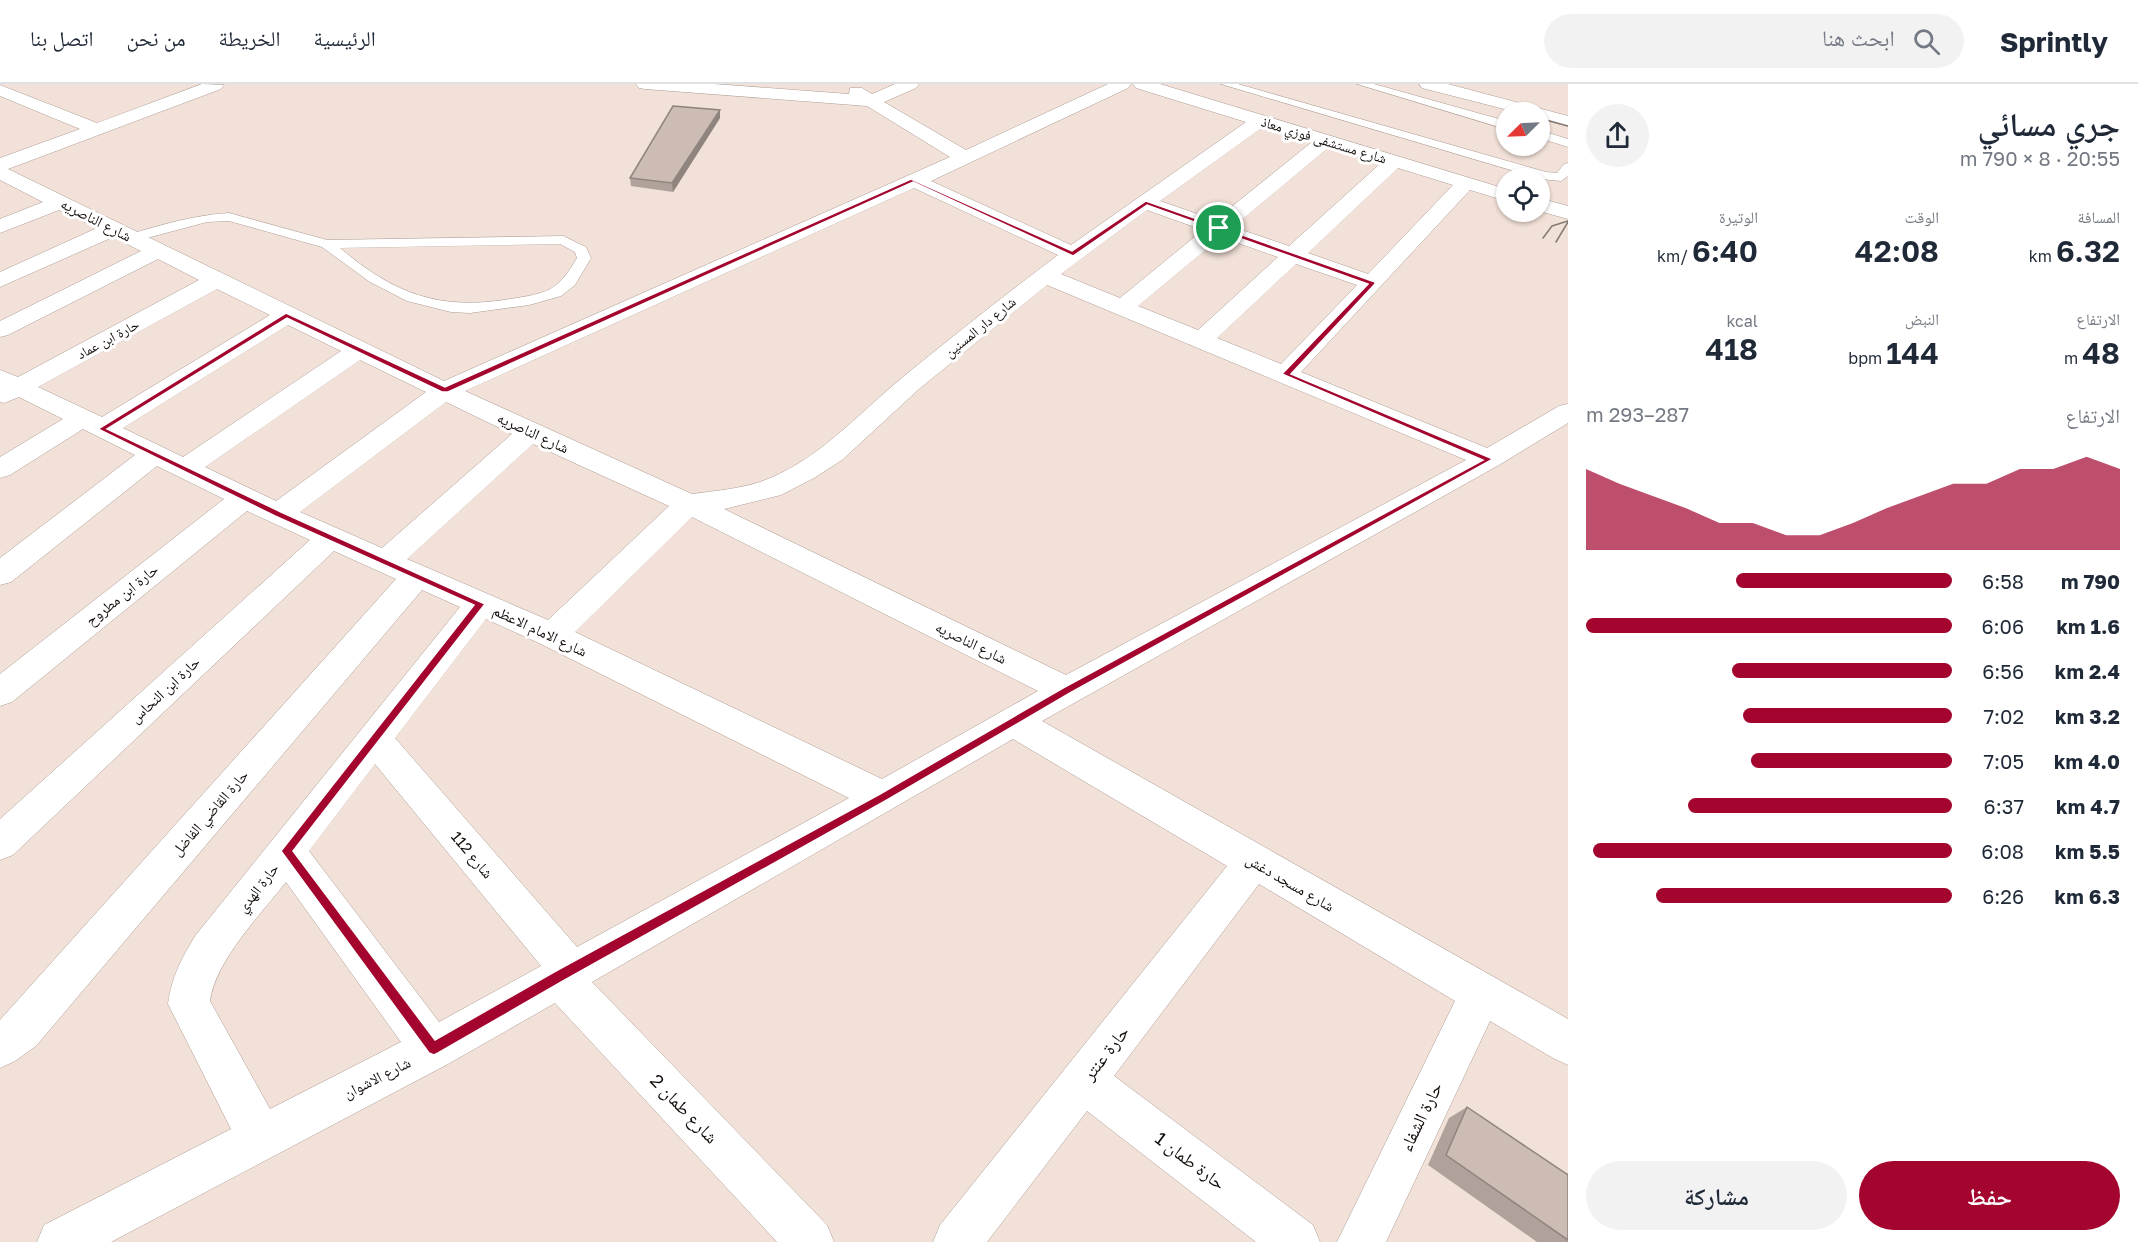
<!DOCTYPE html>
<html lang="ar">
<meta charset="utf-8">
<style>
body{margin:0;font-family:"Golos Text","Noto Naskh Arabic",sans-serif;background:#f2f2f3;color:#1f2937;direction:rtl;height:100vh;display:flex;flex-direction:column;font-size:22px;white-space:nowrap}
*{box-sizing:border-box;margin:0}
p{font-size:20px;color:#747a83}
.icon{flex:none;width:33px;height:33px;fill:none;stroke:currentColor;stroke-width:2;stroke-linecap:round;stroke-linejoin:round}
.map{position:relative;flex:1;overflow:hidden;direction:ltr}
.panel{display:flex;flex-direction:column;background:#fff;width:570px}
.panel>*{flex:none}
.needle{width:39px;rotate:246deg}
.buttons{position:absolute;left:1496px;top:18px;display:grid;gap:12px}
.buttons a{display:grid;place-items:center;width:54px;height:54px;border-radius:50%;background:#fff;box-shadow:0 2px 4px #0004;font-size:30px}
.pin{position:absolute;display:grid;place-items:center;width:51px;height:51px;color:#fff;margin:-26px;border:3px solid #fff;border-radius:50%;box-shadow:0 2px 6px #0007}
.round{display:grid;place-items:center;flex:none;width:63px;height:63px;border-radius:32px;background:#f2f2f3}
.headline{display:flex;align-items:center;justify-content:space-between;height:102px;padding:0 18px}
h1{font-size:33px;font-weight:600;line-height:45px}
.metrics{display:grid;grid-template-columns:repeat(3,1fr);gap:9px;height:102px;padding:6px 18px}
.metrics div{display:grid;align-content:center}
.metrics b{font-size:30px;font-weight:600}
.metrics small{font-size:16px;font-weight:400}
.metrics p{font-size:16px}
.chart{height:168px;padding:12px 18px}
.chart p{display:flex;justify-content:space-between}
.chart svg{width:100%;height:108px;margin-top:6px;fill:#a3052e;opacity:.7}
.cta{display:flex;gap:12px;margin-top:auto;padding:12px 18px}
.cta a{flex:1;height:69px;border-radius:36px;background:#a3052e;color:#fff;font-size:24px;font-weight:600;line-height:69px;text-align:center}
.cta a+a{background:#f2f2f3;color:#1f2937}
ul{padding:0 18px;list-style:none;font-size:20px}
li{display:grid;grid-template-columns:96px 72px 1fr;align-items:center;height:45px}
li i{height:15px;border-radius:8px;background:#a3052e}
header{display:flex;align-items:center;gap:36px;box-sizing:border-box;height:84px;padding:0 30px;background:#fff;border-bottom:2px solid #e0e1e3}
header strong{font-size:28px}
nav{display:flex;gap:33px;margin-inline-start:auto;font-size:21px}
.search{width:420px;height:54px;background:#f2f2f3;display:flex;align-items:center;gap:15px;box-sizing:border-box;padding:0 21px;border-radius:33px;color:#747a83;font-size:22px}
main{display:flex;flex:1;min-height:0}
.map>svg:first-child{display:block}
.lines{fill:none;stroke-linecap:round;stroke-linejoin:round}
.lane-casing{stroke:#ad9d95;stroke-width:1}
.street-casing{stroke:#ad9d95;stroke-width:1}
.lane{fill:#fff;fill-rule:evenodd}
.street{fill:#fff;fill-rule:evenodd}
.tram{stroke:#847973;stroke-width:1.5}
.wall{fill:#b0a29b}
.shaded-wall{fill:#90847e}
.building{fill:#cdbcb4;stroke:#90847e;stroke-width:1.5}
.route{fill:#a3052e;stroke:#fff;stroke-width:1.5;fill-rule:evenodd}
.labels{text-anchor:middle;stroke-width:6;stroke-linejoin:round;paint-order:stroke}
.far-street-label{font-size:14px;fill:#130d0a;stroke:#fff}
.street-label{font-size:15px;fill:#130d0a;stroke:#fff}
.near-street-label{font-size:18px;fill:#130d0a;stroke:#fff}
</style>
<header>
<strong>Sprintly</strong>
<div class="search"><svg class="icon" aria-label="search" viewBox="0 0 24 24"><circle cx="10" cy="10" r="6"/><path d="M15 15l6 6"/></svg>ابحث هنا</div>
<nav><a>الرئيسية</a><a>الخريطة</a><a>من نحن</a><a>اتصل بنا</a></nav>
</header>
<main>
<section class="panel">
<div class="headline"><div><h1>جري مسائي</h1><p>20:55 · 8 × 790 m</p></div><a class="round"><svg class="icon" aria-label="share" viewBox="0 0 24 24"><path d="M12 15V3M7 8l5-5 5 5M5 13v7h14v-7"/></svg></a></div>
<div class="metrics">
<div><p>المسافة</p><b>6.32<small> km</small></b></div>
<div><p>الوقت</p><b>42:08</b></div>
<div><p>الوتيرة</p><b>6:40<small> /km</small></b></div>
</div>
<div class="metrics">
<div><p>الارتفاع</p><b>48<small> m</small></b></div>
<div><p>النبض</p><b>144<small> bpm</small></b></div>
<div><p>kcal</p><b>418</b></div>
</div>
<div class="chart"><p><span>الارتفاع</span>287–293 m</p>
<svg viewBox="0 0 160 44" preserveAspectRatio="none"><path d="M0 44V11L10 17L20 22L30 27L40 33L50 33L60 38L70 38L80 33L90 27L100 22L110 17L120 17L130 11L140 11L150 6L160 11V44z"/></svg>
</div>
<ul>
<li><b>790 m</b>6:58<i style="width:59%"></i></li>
<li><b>1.6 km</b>6:06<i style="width:100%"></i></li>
<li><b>2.4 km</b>6:56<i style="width:60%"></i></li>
<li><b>3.2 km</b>7:02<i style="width:57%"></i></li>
<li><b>4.0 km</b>7:05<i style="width:55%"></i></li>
<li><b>4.7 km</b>6:37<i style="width:72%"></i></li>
<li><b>5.5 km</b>6:08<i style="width:98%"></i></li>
<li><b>6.3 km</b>6:26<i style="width:81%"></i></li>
</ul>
<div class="cta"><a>حفظ</a><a>مشاركة</a></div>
</section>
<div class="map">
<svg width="1568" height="1158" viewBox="0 0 1568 1158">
<rect width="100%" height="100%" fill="#f2e1d8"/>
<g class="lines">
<defs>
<path id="lane" d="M1221,0H1238L1546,88L1557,89L1564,80L1568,79V92L1561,97L1541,95Z
M1357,0H1374L1506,37V45Z
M1539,46L1568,55V63L1539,54Z
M229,129L327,156L563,152L586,163L591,174L575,201L561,212L529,221L470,229L451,228L407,217L370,198L322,163L229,137L207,138L132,158L125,154L127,151C161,141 194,131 229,129ZM560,160L575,168L577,174C557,208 548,209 510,215C440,227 394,210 340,164Z"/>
<path id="street" d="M202,0L224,1L221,5L8,85L444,297L950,73L867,22L645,5L639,4L636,0H714L849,10L850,4H862L872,10L895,0H919L916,4L884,18L966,66L1108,0H1131L1128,4L931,97L1071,161L1246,38L1136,4L1133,0H1160L1506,105V117L1470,106L1301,288L1487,364L1559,322L1568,320V339L1499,381L1042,637L1568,935V981L1553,974L1490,937L1386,1158H1337L1455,917L1259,800L1114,992L1313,1141L1320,1158H1256L1087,1027L987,1158H933L940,1141L1227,782L1013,655L592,898L827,1141L834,1158H777L555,919L448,980L111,1158H37L44,1141L231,1045L168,920C172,892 181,876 195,852L460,523L422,506L36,962L15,977L0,984V936L396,495L334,467L13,771L0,776V735L310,456L247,427L12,618L0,622V590L224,415L157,382L11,498L0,501V474L135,371L83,345L10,391L0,394V373L63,335L19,313L4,319L0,318V286L18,293L199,196L158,175L8,251L0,253V237L141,167L113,153L0,203V188L97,144L59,126L0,149V135L43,118L0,96V74L80,45L0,12V1L97,39ZM1263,43L1312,58L1215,136L1160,117ZM1329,63L1381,79L1289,162L1233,143ZM1398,84L1453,101L1368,190L1308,169ZM914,104L1058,171C1005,211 954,251 903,293C857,331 817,378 760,398C738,405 715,407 692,410L465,307ZM1147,126L1203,146L1120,214L1061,190ZM1221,153L1278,173L1198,246L1138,222ZM1296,180L1357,201L1281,280L1217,254ZM1047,201L1466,376L1066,591L724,425L781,411L814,394L842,376L919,305ZM217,205L270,231L102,333L38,303ZM288,241L341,267L183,373L123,344ZM360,276L426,308L276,417L205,383ZM446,318L512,350L382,464L300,428ZM533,360L669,422L548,536L407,475ZM692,433L1038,607L882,695L575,548ZM486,535L541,560L849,714L577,863L395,654ZM375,680L541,882L439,938L309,767ZM286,798L401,958L270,1025L210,917C215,877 261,830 286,798Z
M1419,0H1448L1568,32V42L1539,35V28H1516L1422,4Z
M1539,114L1568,122V135L1539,127Z"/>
</defs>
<!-- lane casing -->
<use href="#lane" class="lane-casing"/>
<!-- street casing -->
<use href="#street" class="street-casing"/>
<!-- lane -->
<use href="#lane" class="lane"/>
<!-- street -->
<use href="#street" class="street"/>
<!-- tram -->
<path class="tram" d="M1539,34L1568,42
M1543,154L1552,142L1568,137
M1556,158L1568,138"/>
</g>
<!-- wall -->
<path class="wall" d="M720,34L673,108L631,102L630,94Z
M1467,1023L1566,1090L1568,1089V1158H1537L1428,1081L1449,1034Z"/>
<!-- shaded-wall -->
<path class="shaded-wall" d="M720,26V34L673,108L672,99Z"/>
<!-- building -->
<path class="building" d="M673,22L720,26L672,99L630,94Z
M1467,1023L1568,1091V1156L1446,1071Z"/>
<!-- route -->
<path class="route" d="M911,95L1072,167L1146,117L1375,198V200L1291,290L1493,375L1070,609L887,716L563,897L438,969L434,971L429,969L281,767L474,521L275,432L98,345L286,229L445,303ZM913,98L1073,172L1147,121L1368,200L1282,290L1483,376L1063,604L880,710L554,888L435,956L293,767L485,520L281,428L107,345L287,234L442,308H448Z"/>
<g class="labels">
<!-- far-street labels -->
<g class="far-street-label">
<text transform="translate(1324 56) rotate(17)" y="5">شارع مستشفى فوزي معاذ</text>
<text transform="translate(980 243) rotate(-39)" y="5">شارع دار المسنين</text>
<text transform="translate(108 255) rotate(-28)" y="5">حارة ابن عماد</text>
</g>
<!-- street labels -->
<g class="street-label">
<text transform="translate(96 136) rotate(27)" y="5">شارع الناصريه</text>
<text transform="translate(533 349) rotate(25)" y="5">شارع الناصريه</text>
<text transform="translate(122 511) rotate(-39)" y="5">حارة ابن مطروح</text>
<text transform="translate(540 547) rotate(25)" y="5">شارع الامام الاعظم</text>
<text transform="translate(971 559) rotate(26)" y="5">شارع الناصريه</text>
<text transform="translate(165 606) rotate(-43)" y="5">حارة ابن النحاس</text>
<text transform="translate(210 729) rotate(-49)" y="5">حارة القاضي الفاضل</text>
<text transform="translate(472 771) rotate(50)" y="5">شارع 112</text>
<text transform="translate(1290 799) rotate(30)" y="5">شارع مسجد دغش</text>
<text transform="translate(258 804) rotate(-52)" y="5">حارة الهدي</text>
<text transform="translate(377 994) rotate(-27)" y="5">شارع الاشوان</text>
</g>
<!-- near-street labels -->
<g class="near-street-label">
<text transform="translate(1106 969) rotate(-52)" y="6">حارة عنتر</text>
<text transform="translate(684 1025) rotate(46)" y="6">شارع طمان 2</text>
<text transform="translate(1421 1033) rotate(-64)" y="6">حارة الشفاء</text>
<text transform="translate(1190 1077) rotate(37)" y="6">حارة طمان 1</text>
</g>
</g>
</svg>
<div class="buttons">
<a><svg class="needle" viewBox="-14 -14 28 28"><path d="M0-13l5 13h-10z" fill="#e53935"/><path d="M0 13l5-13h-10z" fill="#747a83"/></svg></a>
<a><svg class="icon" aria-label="locate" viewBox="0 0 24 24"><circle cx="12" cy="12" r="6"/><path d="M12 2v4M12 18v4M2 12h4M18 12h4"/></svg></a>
</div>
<div class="pin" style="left:1219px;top:144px;background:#1e9e55"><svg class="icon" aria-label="arrive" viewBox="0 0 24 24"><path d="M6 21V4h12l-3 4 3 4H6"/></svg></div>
</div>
</main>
